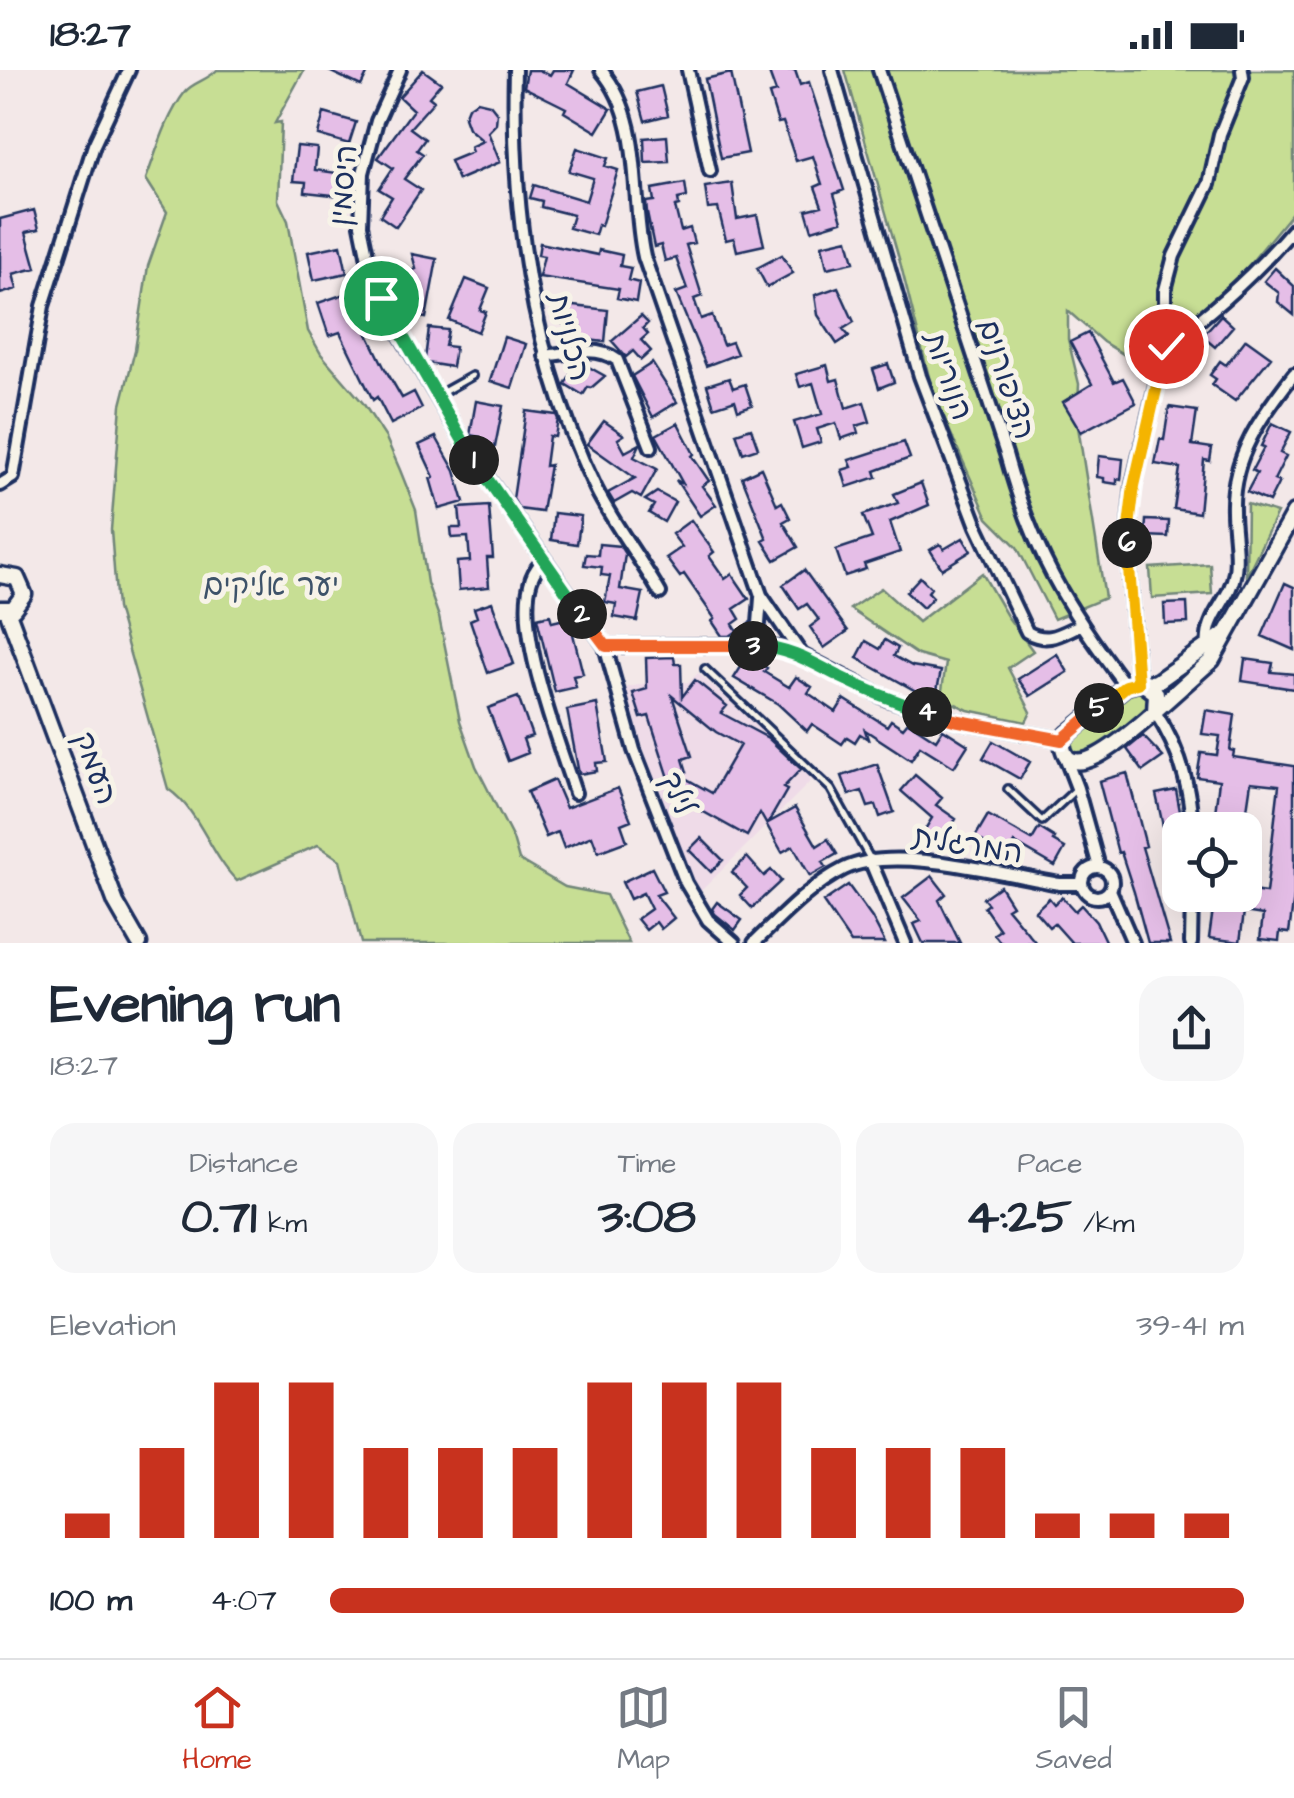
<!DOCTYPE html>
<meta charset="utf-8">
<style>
body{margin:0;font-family:"Architects Daughter","Playpen Sans Hebrew",sans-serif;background:#f6f6f7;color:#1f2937;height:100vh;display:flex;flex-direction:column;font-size:38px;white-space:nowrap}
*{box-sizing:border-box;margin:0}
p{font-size:32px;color:#747a83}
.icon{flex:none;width:55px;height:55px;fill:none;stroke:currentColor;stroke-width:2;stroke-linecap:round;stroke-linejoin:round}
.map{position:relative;height:873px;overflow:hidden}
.panel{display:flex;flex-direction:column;background:#fff;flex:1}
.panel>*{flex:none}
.fabs{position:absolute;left:1162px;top:742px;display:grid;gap:20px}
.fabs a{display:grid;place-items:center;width:100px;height:100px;border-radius:20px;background:#fff;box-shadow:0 10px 40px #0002;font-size:50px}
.pin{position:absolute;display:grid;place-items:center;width:85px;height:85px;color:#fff;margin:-42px;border:5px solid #fff;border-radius:50%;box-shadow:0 2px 10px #0007}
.km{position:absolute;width:50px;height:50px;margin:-25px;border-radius:50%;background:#222;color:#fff;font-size:28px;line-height:50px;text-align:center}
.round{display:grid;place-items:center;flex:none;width:105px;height:105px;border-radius:30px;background:#f6f6f7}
.headline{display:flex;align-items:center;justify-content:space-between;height:170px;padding:0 50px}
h1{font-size:55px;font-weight:800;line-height:75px}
.metrics{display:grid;grid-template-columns:repeat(3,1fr);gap:15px;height:170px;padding:10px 50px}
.metrics div{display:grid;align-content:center;border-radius:25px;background:#f6f6f7;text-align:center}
.metrics b{font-size:50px;font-weight:800}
.metrics small{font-size:28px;font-weight:400}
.metrics p{font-size:28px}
.chart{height:280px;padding:20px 50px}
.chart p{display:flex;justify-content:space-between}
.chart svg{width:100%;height:180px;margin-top:10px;stroke:#c8321e;stroke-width:6}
ul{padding:0 50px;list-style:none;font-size:32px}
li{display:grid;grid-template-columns:160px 120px 1fr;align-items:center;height:75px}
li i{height:25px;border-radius:12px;background:#c8321e}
.status{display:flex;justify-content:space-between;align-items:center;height:70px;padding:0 50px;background:#fff;direction:ltr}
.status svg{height:28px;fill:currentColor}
.tab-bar{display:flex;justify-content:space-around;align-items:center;height:140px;border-top:2px solid #e0e1e3;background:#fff;font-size:28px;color:#747a83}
.tab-bar a{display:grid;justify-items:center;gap:5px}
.tab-bar .current{color:#c8321e}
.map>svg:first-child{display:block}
.built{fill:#efdbe8}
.green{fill:#c7de94;stroke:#718679;stroke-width:2.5}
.building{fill:#e5bee7;stroke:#1b2f5e;stroke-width:2.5}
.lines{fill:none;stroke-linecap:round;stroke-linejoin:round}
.lane-casing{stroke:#1b2f5e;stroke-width:12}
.street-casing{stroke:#1b2f5e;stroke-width:18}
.secondary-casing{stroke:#1b2f5e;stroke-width:21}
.lane{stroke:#f7f3e8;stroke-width:5}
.street{stroke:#f7f3e8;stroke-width:10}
.secondary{stroke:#f7f3e8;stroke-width:14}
.split-1-casing{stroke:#fff;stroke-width:20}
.split-2-casing{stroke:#fff;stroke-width:20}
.split-3-casing{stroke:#fff;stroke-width:20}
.split-4-casing{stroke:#fff;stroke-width:20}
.split-5-casing{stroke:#fff;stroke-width:20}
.split-6-casing{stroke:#fff;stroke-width:20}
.split-7-casing{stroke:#fff;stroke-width:20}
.split-1{stroke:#22a559;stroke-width:12}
.split-2{stroke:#22a559;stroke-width:12}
.split-3{stroke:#f0652b;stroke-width:12}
.split-4{stroke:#22a559;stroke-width:12}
.split-5{stroke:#f0652b;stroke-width:12}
.split-6{stroke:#f5b400;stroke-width:12}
.split-7{stroke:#f5b400;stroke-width:12}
.labels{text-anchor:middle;stroke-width:10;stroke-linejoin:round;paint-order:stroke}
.street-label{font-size:30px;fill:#1b2f5e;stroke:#f7f3e8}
.park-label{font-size:30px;fill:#3d5269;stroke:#f7f3e8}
</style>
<div class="status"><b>18:27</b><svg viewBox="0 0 49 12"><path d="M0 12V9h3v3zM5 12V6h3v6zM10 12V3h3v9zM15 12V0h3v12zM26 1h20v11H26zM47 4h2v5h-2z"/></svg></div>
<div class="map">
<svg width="1294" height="873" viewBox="0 0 1294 873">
<rect width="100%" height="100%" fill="#f3e8e8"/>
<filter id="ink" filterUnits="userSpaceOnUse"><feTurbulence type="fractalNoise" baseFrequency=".01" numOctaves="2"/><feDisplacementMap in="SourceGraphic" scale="20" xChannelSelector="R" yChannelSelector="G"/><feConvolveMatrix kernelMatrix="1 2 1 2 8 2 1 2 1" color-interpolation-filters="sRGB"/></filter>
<g filter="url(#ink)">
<!-- built -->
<path class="built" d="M698,603L810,704L809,713L699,823L650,699L624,618L671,608L688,613Z"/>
<!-- green -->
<path class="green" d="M217,0H304L275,53L281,52L278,130L288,151L308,261L321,284L363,333L386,368L400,400L416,440L427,513L439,547L460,651L476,696L513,769L519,790L565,817L606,825L629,873H361L340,790L318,775L237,811C209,783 200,741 168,719L117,538L111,460L121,335L135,280L148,196L167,142L146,109C157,80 166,47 185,22C193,12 208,10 217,0Z
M845,0H1294V140L1209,244L1165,272L1156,286L1143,296L1103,272L1068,241V269L1079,314L1077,350L1105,528L1054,549L1017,477L988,448L933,323L900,192Z
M1247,434L1277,443L1246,507Z
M1210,494L1212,524L1152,528L1150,498Z
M982,503L1007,546L1033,581L1008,598L1031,642L1026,652L968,640L941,627L946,593L918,585L850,539L881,518L918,552Z
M1141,619L1151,627L1150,638L1094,683L1078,685L1069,677V673L1073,667L1128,621Z"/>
<!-- building -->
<path class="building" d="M327,0H369L361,16Z
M423,0L441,13L429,27L434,31L410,58L425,69L417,80L423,84L404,109L421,120L396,157L380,146L392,127L379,119L393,98L378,88L413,40L399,27Z
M527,0H539L550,5L553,0H574L568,13L611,39L597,62L564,42L566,38L524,17Z
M768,0H795L800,15L809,12L844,120L834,124L842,151L812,160L806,140L822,136L815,117L822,114L813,86L796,91L783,52L778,53L769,24L776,22Z
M731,3L748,83L721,88L705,9Z
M661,16L668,45L645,51L637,22Z
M477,31L490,34L497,43L496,54L488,62L500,92L458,110L450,91L472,82L470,77L483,71L468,58L464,47L468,37Z
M324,43L356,52L349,74L318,65Z
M667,66L669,92L645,93L644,68Z
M297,76L317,78L315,100L344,104L342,126L305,122L306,112L293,111Z
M577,78L608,88L605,96L618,100L601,156L598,155L595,165L569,158L573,145L541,137L542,131L530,128L534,115L586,131L593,108L569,101Z
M685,113L687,127L678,129L679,136L675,137L681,161L690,158L694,173L686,175L702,226L694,229L701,249L712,245L723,275L732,272L737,284L706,296L676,223L687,219L676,188L665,191L661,175L654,177L647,143L646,132L654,131L652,119Z
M732,113L737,149L757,145L764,175L737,181L734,168L726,170L718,138L708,139L705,117Z
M34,140L39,159L26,162L36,198L13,204L17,219L0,224V149Z
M848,169L854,192L827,198L822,175Z
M540,173L598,185L599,180L622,185L620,196L631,198L628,210L639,213L636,232L617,228L619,219L539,207L544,186L538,185Z
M341,175L347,203L314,210L308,182Z
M412,184L437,189L426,248L400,244L402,234L394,232L391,225L393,215L405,217L408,202L416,199Z
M782,185L793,203L767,217L757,198Z
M1275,198L1294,216V245L1278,232L1279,223L1264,211Z
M466,209L489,218L480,240L486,242L478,262L449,250Z
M838,217L854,252L843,259L849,266L837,274L818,245L815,225Z
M356,220L367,253L363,254L384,297L402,328L414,322L422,338L391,354L377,327L373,330L340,262L329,266L318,233Z
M565,235L608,240L605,272L579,269L581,256L563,254Z
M1221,245L1233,256L1215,277L1202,266Z
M641,246L648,253L643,258L648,264L641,270L651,281L641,290L633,281L626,287L612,271Z
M429,258L448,260L445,276L455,277L452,297L427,293L425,289Z
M1088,263L1114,312L1123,308L1136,333L1081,362L1063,332L1092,314L1070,272Z
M504,267L526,274L512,318L490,311Z
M1246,269L1271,287L1235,331L1212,315L1216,309L1210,305L1220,291L1226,295Z
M578,291L605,306L591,318L588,317L583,325L565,314Z
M652,293L677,332L653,347L632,306Z
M888,294L894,312L879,318L873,299Z
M827,295L831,311L838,309L846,338L864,332L870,352L856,356L858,363L841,369L836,353L817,359L821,372L802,378L794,352L822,344L813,313L800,317L796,304Z
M729,308L733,318L745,314L752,335L738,340L735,330L714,337L707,315Z
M476,331L503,336L494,382L478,379L480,367L470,365Z
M1169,337L1197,341L1192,375L1212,378L1210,391L1204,390L1199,443L1174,439L1180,398L1155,394L1160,369L1164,370Z
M526,341L556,345L558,349L555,367L549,366L545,396L550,395L542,442L519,439L513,429Z
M604,351L624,365L618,369L625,382L640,374L634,387L657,399L641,428L632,423L614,433L608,423L635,408L587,374Z
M678,353L694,384L692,386L709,411L702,416L716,435L700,446L676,410L683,414L656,365Z
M1272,353L1291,362L1280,383L1286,386L1274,410L1279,412L1269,432L1247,422L1257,403L1252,400L1264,377L1261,376Z
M751,358L758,378L743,383L736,363Z
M436,367L455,401L464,432L439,439L430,408L434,407L419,375Z
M904,372L910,388L875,401L877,407L847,417L842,400L852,397L849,390Z
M1099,386L1123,389L1121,410L1117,409V414L1104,412V408L1097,407Z
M761,398L777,435L782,432L790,448L783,452L798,477L775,490L763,471L767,469L742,407Z
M921,413L929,435L890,452L900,482L864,494L866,499L845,506L836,480L872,468L863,445L898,433L894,424Z
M657,422L675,432L664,452L649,443L654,435L645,430Z
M489,436L493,488H487L489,517L459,520L457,492L470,491L468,467L452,468L451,458H461L459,438Z
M554,443L581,446L577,474L551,470Z
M691,450L714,482L709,486L725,509L732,504L749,529L734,539L740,549L733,554L737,561L730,566H722L712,551L715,549L684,504L680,507L666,488L682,477L672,464Z
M1146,450L1169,451L1168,467L1145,466Z
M963,468L971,481L942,499L930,480L940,474L944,479Z
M599,474L620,476L625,484L620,519L643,523L637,551L614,547L616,534L605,532L610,506L601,505L602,497L584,495L586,484L598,485Z
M804,500L848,561L824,578L810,557L819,550L807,534L799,539L783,515Z
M920,507L931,518L928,522L933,527L923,538L906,522Z
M1285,513L1294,517V580L1262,566Z
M492,532L514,594L488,603L470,550L477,547L474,538Z
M1187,533L1188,553L1165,554L1164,534Z
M550,545L552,552L569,548L583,604L573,606L576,617L555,622L537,548Z
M885,570L898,578L894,586L912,596L941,601L936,625L916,621L857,588L866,571L880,579Z
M1057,584L1068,602L1030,626L1018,609Z
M748,586L767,598L764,602L789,617L796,607L812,617L808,623L836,642L844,629L887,656L891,650L903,658L908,652L936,670L943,659L968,675L954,697L920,676L911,690L865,660L868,669L860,664L855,672L847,667L842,674L812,654L807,661L778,634L734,608Z
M674,587L675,594H681L682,627L695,610L727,636L721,643L768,668L801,699L783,718L787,720L768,753L795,738L817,776L828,769L837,784L823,792L826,797L810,806L793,776L782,782L760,743L747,766L675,726L685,708L712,723L740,675L716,662L672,626L692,686L683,689L687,702L669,708L649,646L641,648L633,623L647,619L646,588Z
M1245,589L1273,593L1271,602L1294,604V619L1242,611Z
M518,627L532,666L523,669L528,683L508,691L488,638Z
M597,634L607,692L596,693L597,701L579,704L567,640Z
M1206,640L1235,645L1230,680L1234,681L1233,687L1294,696V826L1289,863L1280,862L1279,871L1260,869L1263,845L1244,842L1240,872L1209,868L1215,825H1245V820L1266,823L1279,715L1251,712L1244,760H1213L1219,710L1197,707L1201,683L1217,685L1220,666L1202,664Z
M1143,666L1163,687L1143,701L1127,679Z
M993,671L1030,692L1020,709L983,688Z
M877,694L894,742L880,747L876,735L868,737L862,721L849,725L842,706Z
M1127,703L1146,776L1142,777L1170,873H1148L1134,822L1121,782L1118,783L1099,711Z
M915,705L942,728L936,735L956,749L941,772L924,761L932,748L901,721Z
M554,710L566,738L618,718L631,750L621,754L627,771L598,782L592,766L564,778L558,762L546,767L527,722Z
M1176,720L1182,752L1163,756L1156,724Z
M988,745L1032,770L1039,758L1055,768L1053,771L1065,778L1055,796L1015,773L1008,786L975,767Z
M701,768L723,790L711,802L689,780Z
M747,787L764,806L771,800L781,811L752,838L740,825L747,818L732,802Z
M652,798L664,822L656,825L674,848L661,859L656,852L646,860L637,849L651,839L643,823L630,829L622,812Z
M932,806L946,824L939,830L960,873H923L914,854L921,851L903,828Z
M848,815L872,848L885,873H851L823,832Z
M1000,816L1012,835L1007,838L1036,873H1001L994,864L1000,860L984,837L988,834L983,828Z
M1062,827L1075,841L1081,835L1096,852L1106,873H1072L1054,853L1049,857L1035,841L1049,828L1054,834Z
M717,832L742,850L735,860L715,844L712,839Z"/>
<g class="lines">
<defs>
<path id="lane" d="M436,326L472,306
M705,599L831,719L869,787
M1008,719L1042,751L1075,720"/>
<path id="street" d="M400,0L377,51L363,103L361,155L371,204L397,259L472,386L605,576L634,680L686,813L708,850L734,873
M515,0C511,144 533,289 596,419C614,455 640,488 660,523
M601,0C645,52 630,125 644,187L761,525L802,585
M688,0L710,101
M832,0L920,306L977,456L1027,562C1048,574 1060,564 1080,555
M879,0L1006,384C1032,480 1066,537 1126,616
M1165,276C1214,241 1255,204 1294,158
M545,286C568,283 598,275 617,290L651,377
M0,415L13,407L43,236L94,75L129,0
M544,491C498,525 561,677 575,723
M741,575L759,554L761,528
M605,576L741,575L779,578L802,585L887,629L954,650L1062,670
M1208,580C1204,544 1230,533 1235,502C1238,482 1233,461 1233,441C1231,387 1262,345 1294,304
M1138,613L1127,473L1133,415L1165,276V220L1174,186L1209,114L1220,64L1243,7L1242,0
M1155,642C1179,678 1191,717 1192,760
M1064,684L1077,718L1099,797
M870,790L905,873
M1082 812a15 15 0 1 1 30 0a15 15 0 1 1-30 0Z
M1110,820L1133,873
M754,873C781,847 810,816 844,799C893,774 1005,805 1060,814H1082
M1191,873L1192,825"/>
<path id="secondary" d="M0,505L17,508L24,524L13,539H0
M7,540L116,833L139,873
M1141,612L1156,623L1155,642C1140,654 1065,727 1062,670L1069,663L1126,616Z
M1141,612L1155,613L1223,565
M1157,639L1212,590L1294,443"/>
</defs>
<!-- lane casing -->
<use href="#lane" class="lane-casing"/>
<!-- street casing -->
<use href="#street" class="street-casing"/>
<!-- secondary casing -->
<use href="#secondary" class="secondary-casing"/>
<!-- lane -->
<use href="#lane" class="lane"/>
<!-- street -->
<use href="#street" class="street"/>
<!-- secondary -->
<use href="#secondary" class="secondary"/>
</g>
</g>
<g class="lines" filter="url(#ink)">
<defs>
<path id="split-1" d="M381,228L474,390"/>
<path id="split-2" d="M474,390L582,544"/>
<path id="split-3" d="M582,544L606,576H753"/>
<path id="split-4" d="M753,576C788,578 810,591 840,607C868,621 897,632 927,642"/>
<path id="split-5" d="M927,642L954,650L1062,670L1099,638"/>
<path id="split-6" d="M1099,638L1126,616L1138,613L1127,473"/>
<path id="split-7" d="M1127,473L1134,416L1166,276"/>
</defs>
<!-- split-1 casing -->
<use href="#split-1" class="split-1-casing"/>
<!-- split-2 casing -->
<use href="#split-2" class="split-2-casing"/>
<!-- split-3 casing -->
<use href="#split-3" class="split-3-casing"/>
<!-- split-4 casing -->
<use href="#split-4" class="split-4-casing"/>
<!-- split-5 casing -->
<use href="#split-5" class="split-5-casing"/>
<!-- split-6 casing -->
<use href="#split-6" class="split-6-casing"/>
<!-- split-7 casing -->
<use href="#split-7" class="split-7-casing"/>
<!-- split-1 -->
<use href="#split-1" class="split-1"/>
<!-- split-2 -->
<use href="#split-2" class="split-2"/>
<!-- split-3 -->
<use href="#split-3" class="split-3"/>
<!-- split-4 -->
<use href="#split-4" class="split-4"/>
<!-- split-5 -->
<use href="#split-5" class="split-5"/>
<!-- split-6 -->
<use href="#split-6" class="split-6"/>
<!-- split-7 -->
<use href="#split-7" class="split-7"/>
</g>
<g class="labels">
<!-- street labels -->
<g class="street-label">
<text transform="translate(343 115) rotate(-85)" y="10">היסמין</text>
<text transform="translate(570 267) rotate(75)" y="10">הכלניות</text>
<text transform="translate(949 306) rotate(71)" y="10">הנוריות</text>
<text transform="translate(1007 309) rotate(72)" y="10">הציפורנים</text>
<text transform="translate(96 698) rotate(70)" y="10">העמק</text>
<text transform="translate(678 723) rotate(67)" y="10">לילך</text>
<text transform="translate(968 774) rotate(9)" y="10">המרגלית</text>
</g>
<!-- park labels -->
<g class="park-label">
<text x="271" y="525">יער אליקים</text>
</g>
</g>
</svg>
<div class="fabs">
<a><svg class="icon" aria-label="locate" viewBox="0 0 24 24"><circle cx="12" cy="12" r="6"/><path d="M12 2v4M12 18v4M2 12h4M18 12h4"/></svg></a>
</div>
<div class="pin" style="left:381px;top:228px;background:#1e9e55"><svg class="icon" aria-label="arrive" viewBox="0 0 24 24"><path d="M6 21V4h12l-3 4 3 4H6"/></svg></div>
<div class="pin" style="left:1166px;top:276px;background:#d93025"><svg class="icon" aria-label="check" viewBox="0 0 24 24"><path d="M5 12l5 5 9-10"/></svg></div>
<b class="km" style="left:474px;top:390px">1</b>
<b class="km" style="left:582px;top:544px">2</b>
<b class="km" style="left:753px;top:576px">3</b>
<b class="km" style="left:927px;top:642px">4</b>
<b class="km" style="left:1099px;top:638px">5</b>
<b class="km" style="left:1127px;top:473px">6</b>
</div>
<section class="panel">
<div class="headline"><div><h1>Evening run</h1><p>18:27</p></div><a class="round"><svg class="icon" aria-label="share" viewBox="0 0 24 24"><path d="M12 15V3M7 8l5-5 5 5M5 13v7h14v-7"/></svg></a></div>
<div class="metrics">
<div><p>Distance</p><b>0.71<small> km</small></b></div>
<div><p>Time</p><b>3:08</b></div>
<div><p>Pace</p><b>4:25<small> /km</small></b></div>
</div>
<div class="chart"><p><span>Elevation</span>39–41 m</p>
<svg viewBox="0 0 160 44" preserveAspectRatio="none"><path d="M5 44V38M15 44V22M25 44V6M35 44V6M45 44V22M55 44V22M65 44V22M75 44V6M85 44V6M95 44V6M105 44V22M115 44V22M125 44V22M135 44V38M145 44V38M155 44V38"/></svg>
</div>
<ul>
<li><b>100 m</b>4:07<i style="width:100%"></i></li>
</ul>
</section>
<nav class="tab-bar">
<a class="current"><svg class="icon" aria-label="home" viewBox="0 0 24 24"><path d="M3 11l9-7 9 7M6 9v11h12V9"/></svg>Home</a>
<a><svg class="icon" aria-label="map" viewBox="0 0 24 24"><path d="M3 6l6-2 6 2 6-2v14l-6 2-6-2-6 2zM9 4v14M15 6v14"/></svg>Map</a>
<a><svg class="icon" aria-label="saved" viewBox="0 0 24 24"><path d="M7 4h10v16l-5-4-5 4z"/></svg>Saved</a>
</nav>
